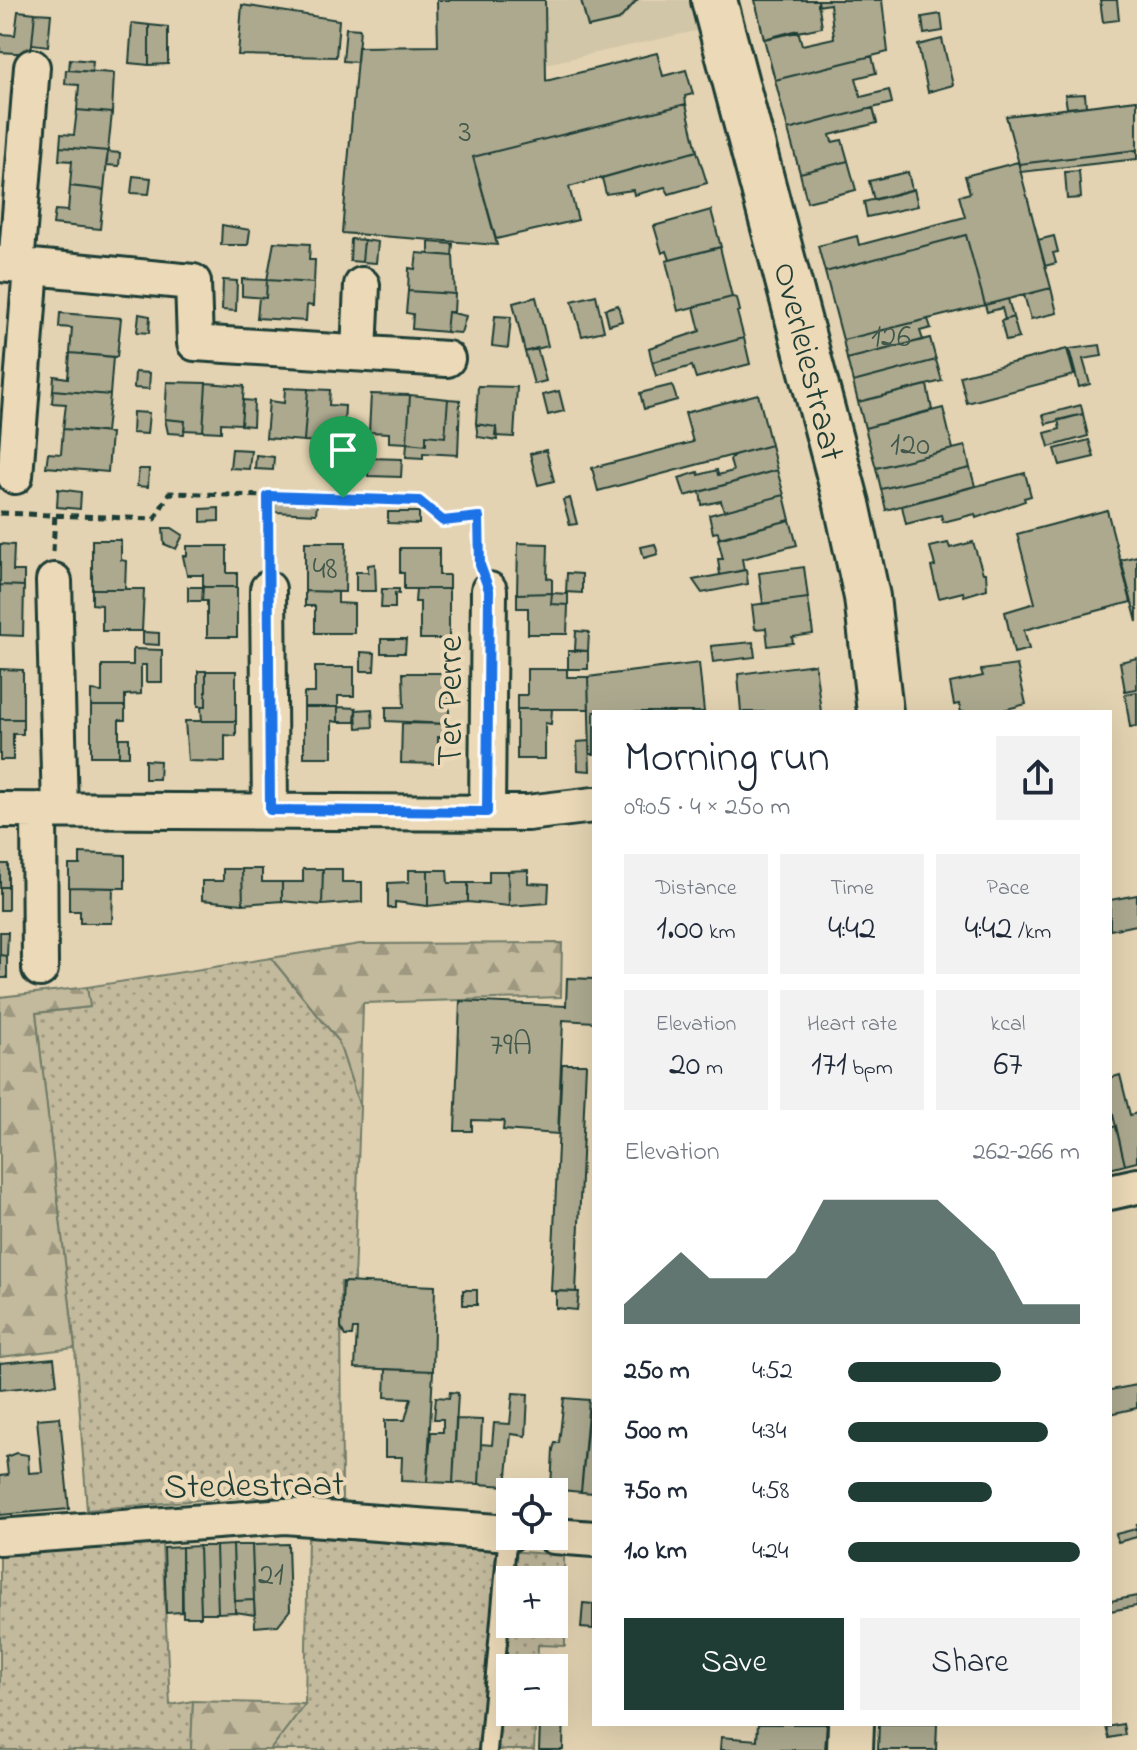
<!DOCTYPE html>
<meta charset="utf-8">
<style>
body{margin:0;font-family:"Indie Flower",sans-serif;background:#f2f2f3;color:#1f2937;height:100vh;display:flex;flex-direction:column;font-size:30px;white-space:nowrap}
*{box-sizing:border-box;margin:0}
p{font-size:26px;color:#747a83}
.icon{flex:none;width:44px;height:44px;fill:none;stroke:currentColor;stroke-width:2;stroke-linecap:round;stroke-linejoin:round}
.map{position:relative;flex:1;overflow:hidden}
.details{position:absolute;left:592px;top:710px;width:520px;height:1016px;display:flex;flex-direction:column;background:#fff;border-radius:0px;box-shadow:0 8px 32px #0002}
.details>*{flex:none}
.controls{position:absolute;left:496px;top:1478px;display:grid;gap:16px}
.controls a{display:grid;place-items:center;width:72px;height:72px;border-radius:0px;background:#fff;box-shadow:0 8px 32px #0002;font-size:40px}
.pin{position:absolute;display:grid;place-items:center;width:68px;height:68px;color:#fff;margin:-82px -34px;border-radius:50% 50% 50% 0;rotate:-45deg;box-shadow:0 0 8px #0007}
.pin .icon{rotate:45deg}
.round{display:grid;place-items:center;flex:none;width:84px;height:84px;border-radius:0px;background:#f2f2f3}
.overview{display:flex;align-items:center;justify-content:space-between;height:136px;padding:0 32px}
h1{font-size:44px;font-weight:600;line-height:60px}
.figures{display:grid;grid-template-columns:repeat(3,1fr);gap:12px;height:136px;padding:8px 32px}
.figures div{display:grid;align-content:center;border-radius:0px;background:#f2f2f3;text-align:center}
.figures b{font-size:34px;font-weight:600}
.figures small{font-size:22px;font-weight:400}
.figures p{font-size:22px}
.chart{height:224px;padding:16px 32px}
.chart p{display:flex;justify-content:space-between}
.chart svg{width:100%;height:144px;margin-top:8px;fill:#1f3d34;opacity:.7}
.button{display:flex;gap:16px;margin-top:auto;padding:16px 32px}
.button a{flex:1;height:92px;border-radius:0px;background:#1f3d34;color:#fff;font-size:32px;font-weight:600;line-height:92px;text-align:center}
.button a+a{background:#f2f2f3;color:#1f2937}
ul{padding:0 32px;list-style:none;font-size:26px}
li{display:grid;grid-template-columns:128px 96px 1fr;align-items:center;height:60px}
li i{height:20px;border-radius:10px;background:#1f3d34}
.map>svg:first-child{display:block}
.built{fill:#d2c6a8}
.grass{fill:url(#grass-dots);stroke:#717c68;stroke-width:2;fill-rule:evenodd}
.forest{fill:url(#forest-firs);stroke:#717c68;stroke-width:2}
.building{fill:#aca98f;stroke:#1f3d34;stroke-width:2}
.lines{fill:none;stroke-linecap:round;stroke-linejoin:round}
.lane-casing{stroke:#1f3d34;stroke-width:22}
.street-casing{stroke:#1f3d34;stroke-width:40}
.secondary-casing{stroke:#1f3d34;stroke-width:50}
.path{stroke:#1f3d34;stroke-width:5;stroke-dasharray:8 6;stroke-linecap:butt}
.lane{stroke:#ebd9b7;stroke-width:16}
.street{stroke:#ebd9b7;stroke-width:34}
.secondary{stroke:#ebd9b7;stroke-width:44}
.route-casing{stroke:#fff;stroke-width:16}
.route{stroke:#1a73e8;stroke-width:10}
.labels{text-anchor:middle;stroke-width:8;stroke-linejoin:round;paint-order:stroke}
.number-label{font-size:32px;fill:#42584b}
.street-label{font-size:36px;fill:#1f3d34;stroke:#ebd9b7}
</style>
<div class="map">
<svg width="1137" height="1750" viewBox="0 0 1137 1750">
<defs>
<pattern id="grass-dots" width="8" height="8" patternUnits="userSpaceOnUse" patternTransform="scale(2)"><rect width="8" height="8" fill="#c3ba9d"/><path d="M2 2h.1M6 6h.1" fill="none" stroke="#9e9881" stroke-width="1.8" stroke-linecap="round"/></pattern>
<pattern id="forest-firs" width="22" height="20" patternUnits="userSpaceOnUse" patternTransform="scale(2)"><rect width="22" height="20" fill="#c3ba9d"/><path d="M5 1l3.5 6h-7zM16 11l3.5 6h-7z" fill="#9e9881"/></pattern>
</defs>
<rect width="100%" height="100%" fill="#e3d3b2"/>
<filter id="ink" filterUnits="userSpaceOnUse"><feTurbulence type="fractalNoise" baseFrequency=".0125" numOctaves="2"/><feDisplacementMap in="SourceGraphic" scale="16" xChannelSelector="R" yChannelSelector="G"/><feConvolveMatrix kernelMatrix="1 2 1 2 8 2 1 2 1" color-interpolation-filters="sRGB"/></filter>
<g filter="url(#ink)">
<!-- built -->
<path class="built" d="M545,0H692L700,30L546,64Z"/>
<!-- grass -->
<path class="grass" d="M271,958L338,1040L360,1107L354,1282H341L342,1501L243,1496L87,1510L75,1348L36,1013L89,1007L87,987Z
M308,1537L564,1555L565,1646L538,1645L537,1668H510V1712H536L534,1750H270L305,1704ZM510,1580H554V1624H510Z
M162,1544L170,1705L193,1701L191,1750H0V1555Z"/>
<!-- forest -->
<path class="forest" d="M562,943L561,997L363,1003L360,1107L338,1040L271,958L360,944Z
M87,987L90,1007L36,1013L75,1348L0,1357V997Z
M193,1701L305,1704L270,1750H191Z"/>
<!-- building -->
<path class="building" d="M437,0H545L546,81L657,53L663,76L686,70L693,94L685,96L686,104L473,157L497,245L342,233L358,47L438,46Z
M581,0H637L619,20L588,27Z
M755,0H818L822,27L764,39Z
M818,0H882L888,52L775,80L764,39L798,30L802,45L834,38L830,4L818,6Z
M1100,0H1117L1119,20L1103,22Z
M242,5L339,20L336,57L238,55Z
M18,11L35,13L31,54L0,52V34L15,35Z
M35,13L51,14L48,46L32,44Z
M941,14L943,31L924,34L922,17Z
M132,23L149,25V65L129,63Z
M149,25L168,27V64L149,65Z
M346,28L360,29L357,62L343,61Z
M942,39L953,85L928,92L918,45Z
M872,56L876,73L856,78L861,97L889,90L892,103L788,130L775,80Z
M70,59L93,61L92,72L69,70Z
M66,70L114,73L112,113L77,110L79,85L65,84Z
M1085,94L1086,106L1067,108L1065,95Z
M1137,100V150L1019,164L1006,116Z
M686,104L697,151L569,187L578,220L496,239L473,157Z
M873,108L877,123L830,135L832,142L842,140L848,161L800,173L788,130Z
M77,110L112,113L108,151L60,147L61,134L74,135Z
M60,147L108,151L104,190L70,186L72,161L59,160Z
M1137,150V159L1021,172L1019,164Z
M697,151L707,183L669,194L665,187L634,195L633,190L606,194L602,178Z
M108,152L120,153L119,166L106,165Z
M848,161L856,190L807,202L800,173Z
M1018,162L1051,288L985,305L966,235L825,272L818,246L857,236L859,245L965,217L959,196L970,193L965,176Z
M1079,171L1081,198L1067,199L1065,172Z
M908,172L912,190L874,200L869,181Z
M133,176L151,178L149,194L131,193Z
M70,186L104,190L100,229L53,224L55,210L68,211Z
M914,189L918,206L867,217L864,202Z
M711,210L721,247L670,260L667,251L662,253L654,226Z
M222,225L250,230L248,245H221Z
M966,235L985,305L843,340L825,272Z
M1054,236L1058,252L1053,253L1056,263L1045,266L1038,240Z
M351,239L364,240L362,262L350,261Z
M364,240L378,242L376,263L362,262Z
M274,242L310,244L309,260H315L314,283L267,280Z
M429,242L453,244L452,256L429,254Z
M720,247L732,297L678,311L666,261Z
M417,253L453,256L455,294L408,291L409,268L415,269Z
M242,279L267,280L266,298L242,296Z
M223,280L237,281L236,311L222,310Z
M267,280L314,283L313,306L307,305L306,321L257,318L259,298H266Z
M1051,288L1057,313L1031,319L1024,295Z
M408,291L455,294L454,312H448L446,332L412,329L413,314L406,313Z
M596,295L604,331L582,336L572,301Z
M536,297L548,346L525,352L513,303Z
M732,297L737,298L740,311L737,312L744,338L652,362L649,348L700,331L694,307Z
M1008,299L1013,317L1005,320L1002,308L987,312L985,305Z
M618,305L622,321L609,325L605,309Z
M448,312L466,316L461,333L446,332Z
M60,313L121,318L117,357L70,353L72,328L59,327Z
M139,314L150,316L149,333L137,332Z
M495,316L511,317L508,348L492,346Z
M1013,317L1019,338L1006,341L1001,321Z
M928,319L931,328L920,331L923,340L847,359L843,340Z
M744,338L750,364L696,378L692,366L656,376L652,362Z
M930,338L936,360L853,382L847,359Z
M1100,345L1102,356L1083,359L1090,384L1079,387L1069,349Z
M537,348L546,381L534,384L525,352Z
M1067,349L1074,375L967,403L960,376Z
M70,353L113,357L110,395L53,390L54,376L68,378Z
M936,360L942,381L858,402L853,382Z
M135,372L150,373L149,389L134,388Z
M167,382L206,383L203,431L184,430L185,421L165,419Z
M206,383L244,386L241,424L221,423V432L203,431Z
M672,385L677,400L644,409L640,393Z
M927,385L932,410L865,428L858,402Z
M478,386L517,387L514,437L495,436L496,427L476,424Z
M285,388L308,389L304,441L266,438L269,401L284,403Z
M308,389L330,390L329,405L345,406L343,443L304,441Z
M53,390L110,395L106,432L63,429L66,404L52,403Z
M559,391L564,411L548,415L543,395Z
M371,394L410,395L407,443L389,442V433L369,432Z
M758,394L771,445L598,491L592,468L693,442L685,413Z
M410,395L448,399L445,437L426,435V445L407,443Z
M448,399L460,400L458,455L423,453V458L406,457L407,443L426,445V435L445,437Z
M243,400L254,401L253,426L241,425Z
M1081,405L1083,414L1046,424L1043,415Z
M943,408L953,449L876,468L865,428Z
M133,412L149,413L147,434L132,433Z
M1083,414L1088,436L1049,447L1045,433L1060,429L1058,420Z
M165,419L185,421L184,434L168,433Z
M476,424L496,427L497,440L478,437Z
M63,429L111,433L108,472L46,467L48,453L61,454Z
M1089,440L1094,457L1060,465L1055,449Z
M771,445L777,470L685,496L679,478L698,472L699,475L717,470L718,475L733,471L730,460L734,455Z
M965,446L970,468L881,489L876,468Z
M232,449L251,450L249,469L230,468Z
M546,450L554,481L538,485L530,454Z
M256,455L274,457L273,470L255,469Z
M369,458L402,459L401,477L368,476Z
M337,459L353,460L352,476L336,475Z
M970,468L975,486L886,510L881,489Z
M139,469H149L148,487L137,486Z
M777,470L784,495L724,511L721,501L702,505L700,492Z
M1025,473L1031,496L1024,498L1025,501L976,518L975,514L943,522L941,515L906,524L902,506Z
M58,489L81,492L80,509L57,507Z
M784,495L790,520L719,538L718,532L713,533L709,515Z
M570,498L577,524L570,525L563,500Z
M275,502L317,503L316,514L275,512Z
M219,508V521L201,522V509Z
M1107,510L1131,602L1024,630L1029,649L1014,653L1005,612L1035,603L1017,534Z
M388,512H419V524L388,523Z
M790,520L797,545L742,559L744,570L720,575L718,559H723L718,539Z
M163,528H172L183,535L176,549L164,544Z
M92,540H121V560L126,561L125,589H92Z
M305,542H346L345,592L305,591Z
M973,542L983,573H986L987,589L964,596L963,592L939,598L931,567L935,566L930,547L948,543L950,548Z
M518,543L548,544L547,578L552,579V593L517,594Z
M0,544L14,545L13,571H24V586L0,585Z
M655,544L658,554L644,558L641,547Z
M187,546H227V573H237V587H203V575H187L183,556H187Z
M400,548H439V575H449V589H404V573H400Z
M1137,556V622L1121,560Z
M375,564L376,591H356V572H368V565Z
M804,567L808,598L763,604L759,573Z
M746,570L748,584L702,593L693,580Z
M567,573L582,574V593L566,592Z
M0,585L24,586L23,636L0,635Z
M188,587H203L202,601H188Z
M203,587H237V637H207V601H202Z
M92,589H144L142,631H102V605L92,604Z
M382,589H399V594L395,593V608H381Z
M416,589H449V639H420V602H415Z
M305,591L338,592V603L354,604V633H315V606H305Z
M552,593L551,604L568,605L567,634H528V608H517V594Z
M552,593L568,594V605L551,604Z
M808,598L813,634L792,637L793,643L768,646L766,628L755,629L752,605Z
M576,631L589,632L588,651L575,650Z
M143,632L159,633V645L143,644Z
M381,639H406L405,653H381Z
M753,642L755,657L713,662L711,646Z
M133,649L162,650V682H146V665H141V694L125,695V706H91V691L102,692V665H133Z
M568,651H588V669H568Z
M361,652L375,653L374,671H361Z
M1137,658V689L1125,691L1120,662Z
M699,663L704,712H594V754H590L588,677Z
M815,664L821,712H741L738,674Z
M1017,665L1026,704L996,712H961L959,704L954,705L950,683L983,676L981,670Z
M315,667H354V696H338V707H304V693H315Z
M0,669L23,670V719H0Z
M527,669H567V677H588L589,709H517V695H527Z
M198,671H206V706H198Z
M206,671H236V721H202L201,706H206Z
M403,673H449V724L386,721V707H404Z
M1137,692V726L1130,727L1125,694Z
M91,706H125V720H119V756H91Z
M304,707H338V722L332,721V757H304Z
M338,707L356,708L355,722H338Z
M372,709L373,727L357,728L356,710Z
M517,709H552L551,724L545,723V759H517Z
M0,719H23V734H13V760H0Z
M185,721H236V736L225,735V762L188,761Z
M402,723L449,724V737H438V764L401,763Z
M119,738H129V756H119Z
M589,741L590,771L578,770L577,742Z
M145,760L160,761L159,779H145Z
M80,853L125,855V888L69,887V865H80Z
M0,864H8V887H0Z
M223,869H242L243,904L202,900V881H223Z
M242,869H262V882H282V901L243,904Z
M303,869H323L322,905L282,901V882H303Z
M323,869H342V882H362V902L322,905Z
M409,870H428V906L395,902V908H388V883L409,882Z
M428,870H447L448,883H468V902L428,906Z
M528,870V883L549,884L548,903L509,906L508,871Z
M489,871H508L509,906L468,902V883H489Z
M0,887H8V910H0Z
M69,887L113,888L112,923H80V911H69Z
M1137,895V925L1110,930V900Z
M0,932H8L7,956L0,955Z
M0,955L7,956V978H0Z
M567,978L594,979V1022L563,1020L558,1134L503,1130L504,1121L472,1120V1131H455L460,1001L566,1006Z
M562,1064H586L576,1292L551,1291Z
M1120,1075L1130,1115L1137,1113V1162L1125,1165L1110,1102V1078Z
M1116,1126L1125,1165L1110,1169V1128Z
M343,1282L435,1286L433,1371L355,1368L357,1329H353L352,1336H345L341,1328Z
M463,1290H477V1305H463Z
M556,1291L579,1292L577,1310L556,1308Z
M54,1358L57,1384L0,1390V1363Z
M386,1369L433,1371L427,1482L401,1481L402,1457H385V1420H405L411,1398L385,1397Z
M1137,1385V1408L1110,1414V1390Z
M450,1392L458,1393L453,1483L427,1482L431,1432H443V1419H434L436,1397L449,1398Z
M513,1393L528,1394L526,1436L511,1434L506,1486L479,1484L481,1444L492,1445L494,1423L510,1424Z
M564,1398L589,1400L581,1492L551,1489L553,1449L555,1443H559Z
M589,1410L594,1411V1493L581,1492Z
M60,1417L69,1509L0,1515V1476L8,1475L6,1457L16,1453L28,1455L29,1473L42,1472L37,1419Z
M456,1419L482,1420L479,1484L453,1483Z
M1137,1524V1537L1118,1542L1116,1534L1136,1529Z
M288,1544L290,1610L278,1625L255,1627L252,1545Z
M233,1545L235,1612L218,1613L216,1546Z
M233,1545H252L254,1600L235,1601Z
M199,1546L201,1617H183L182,1547Z
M199,1546H216L218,1613H201Z
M182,1547V1612L166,1613L164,1548Z
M1137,1596V1606L1110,1611V1601Z
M254,1600L255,1615L235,1612V1601Z
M583,1603L593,1604V1629L581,1628Z
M547,1663L565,1664L563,1750H539L540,1726H544L545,1712H554V1668H546Z
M758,1724H827L825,1750H720L721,1737L757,1740Z
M879,1724H937L936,1750H878Z
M1123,1724L1125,1735L1109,1738L1106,1727Z"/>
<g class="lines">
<defs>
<path id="lane" d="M488,1750L508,1533"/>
<path id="street" d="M0,264L193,282L195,343L447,359
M16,265L32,67
M359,353L362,285
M15,476L31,267
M54,581L60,810
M268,589L270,810
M0,810L527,813L594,805
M39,810L40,969
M487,812L489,590
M1110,1192L1137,1186
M554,1536L594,1539
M0,1537L285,1516L510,1533"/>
<path id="secondary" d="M714,0L847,504L867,597L880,712
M850,1750L851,1724"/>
</defs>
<!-- lane casing -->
<use href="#lane" class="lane-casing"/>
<!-- street casing -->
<use href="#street" class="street-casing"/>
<!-- secondary casing -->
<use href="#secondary" class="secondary-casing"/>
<!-- path -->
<path class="path" d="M0,513L155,519L169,493L419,501L443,521L479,517L480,561
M53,552L55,513
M266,559L268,496"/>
<!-- lane -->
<use href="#lane" class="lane"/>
<!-- street -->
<use href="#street" class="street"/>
<!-- secondary -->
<use href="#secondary" class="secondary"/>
</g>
</g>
<g class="lines" filter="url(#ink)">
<defs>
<path id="route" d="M268,496L419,501L443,521L479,517L480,565L489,590L487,812L270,810Z"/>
</defs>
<!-- route casing -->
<use href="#route" class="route-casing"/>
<!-- route -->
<use href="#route" class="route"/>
</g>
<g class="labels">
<!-- number labels -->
<g class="number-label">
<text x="465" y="141">3</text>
<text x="891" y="346">126</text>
<text x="910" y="454">120</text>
<text x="325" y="578">48</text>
<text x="511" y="1054">79A</text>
<text x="271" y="1584">21</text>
</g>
<!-- street labels -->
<g class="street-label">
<text transform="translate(811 361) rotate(76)" y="13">Overleiestraat</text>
<text transform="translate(448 701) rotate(-90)" y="13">Ter Perre</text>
<text transform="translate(254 1483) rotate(-1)" y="13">Stedestraat</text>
</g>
</g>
</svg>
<div class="controls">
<a><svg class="icon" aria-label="locate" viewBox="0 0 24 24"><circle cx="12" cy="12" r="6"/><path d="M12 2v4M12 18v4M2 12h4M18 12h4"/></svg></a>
<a>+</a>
<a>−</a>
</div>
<div class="pin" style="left:343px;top:498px;background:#1e9e55"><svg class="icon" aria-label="arrive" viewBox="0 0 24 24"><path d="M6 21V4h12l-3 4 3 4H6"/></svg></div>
<section class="details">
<div class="overview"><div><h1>Morning run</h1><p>09:05 · 4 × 250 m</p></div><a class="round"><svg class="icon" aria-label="share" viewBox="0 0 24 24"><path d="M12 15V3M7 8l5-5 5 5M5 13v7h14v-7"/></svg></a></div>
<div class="figures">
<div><p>Distance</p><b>1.00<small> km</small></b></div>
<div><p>Time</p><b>4:42</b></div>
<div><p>Pace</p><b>4:42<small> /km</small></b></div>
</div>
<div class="figures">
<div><p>Elevation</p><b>20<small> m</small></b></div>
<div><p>Heart rate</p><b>171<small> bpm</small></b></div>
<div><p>kcal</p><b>67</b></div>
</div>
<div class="chart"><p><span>Elevation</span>262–266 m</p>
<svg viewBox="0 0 160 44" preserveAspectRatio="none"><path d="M0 44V38L10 30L20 22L30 30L40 30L50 30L60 22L70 6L80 6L90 6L100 6L110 6L120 14L130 22L140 38L150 38L160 38V44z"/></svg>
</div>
<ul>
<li><b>250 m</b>4:52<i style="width:66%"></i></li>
<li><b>500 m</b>4:34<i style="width:86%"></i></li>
<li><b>750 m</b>4:58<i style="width:62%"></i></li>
<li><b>1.0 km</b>4:24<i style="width:100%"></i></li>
</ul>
<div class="button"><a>Save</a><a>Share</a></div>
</section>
</div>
